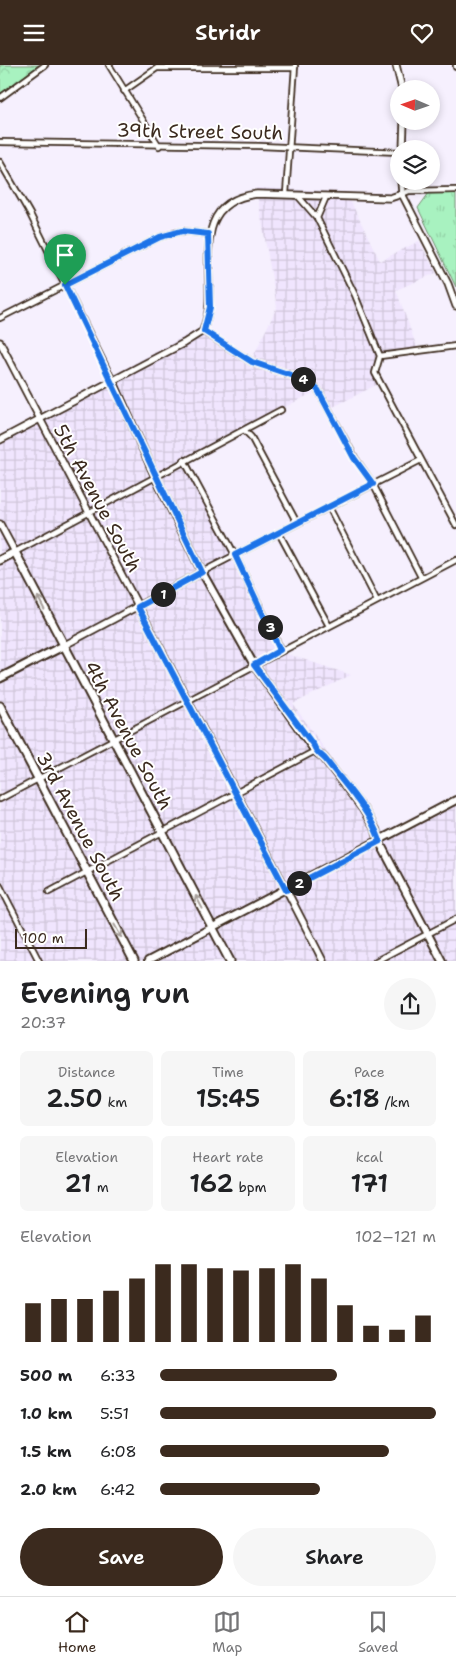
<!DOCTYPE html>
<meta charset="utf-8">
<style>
body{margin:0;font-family:"Shantell Sans",sans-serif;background:#f6f6f6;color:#202124;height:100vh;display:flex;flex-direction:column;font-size:19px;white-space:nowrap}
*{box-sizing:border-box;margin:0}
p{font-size:16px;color:#757577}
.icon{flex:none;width:28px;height:28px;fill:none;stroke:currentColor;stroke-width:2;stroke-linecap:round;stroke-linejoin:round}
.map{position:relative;height:896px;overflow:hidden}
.side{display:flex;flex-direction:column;background:#fff;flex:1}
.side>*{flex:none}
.needle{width:32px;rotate:272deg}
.controls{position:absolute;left:390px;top:15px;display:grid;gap:10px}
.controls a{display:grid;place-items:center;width:50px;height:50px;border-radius:50%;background:#fff;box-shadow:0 2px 8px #0003;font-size:25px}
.scale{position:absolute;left:15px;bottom:12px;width:72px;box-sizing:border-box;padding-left:5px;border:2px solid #3b2a1e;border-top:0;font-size:14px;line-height:18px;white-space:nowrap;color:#3b2a1e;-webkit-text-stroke:4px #fff;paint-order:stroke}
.pin{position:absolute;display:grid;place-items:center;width:42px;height:42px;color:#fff;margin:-51px -21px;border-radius:50% 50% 50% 0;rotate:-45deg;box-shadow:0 0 5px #0007}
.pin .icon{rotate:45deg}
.km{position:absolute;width:25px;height:25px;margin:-12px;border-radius:50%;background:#222;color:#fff;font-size:14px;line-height:25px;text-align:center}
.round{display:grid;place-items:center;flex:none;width:52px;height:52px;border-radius:26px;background:#f6f6f6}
.summary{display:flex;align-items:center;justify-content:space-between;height:85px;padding:0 20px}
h1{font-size:28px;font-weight:600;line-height:38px}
.metrics{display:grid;grid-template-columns:repeat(3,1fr);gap:8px;height:85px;padding:5px 20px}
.metrics div{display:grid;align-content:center;border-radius:8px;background:#f6f6f6;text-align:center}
.metrics b{font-size:25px;font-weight:600}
.metrics small{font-size:14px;font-weight:400}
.metrics p{font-size:14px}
.chart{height:140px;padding:10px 20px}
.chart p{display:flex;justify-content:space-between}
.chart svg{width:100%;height:90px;margin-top:5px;stroke:#3b2a1e;stroke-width:6}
.primary-button{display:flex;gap:10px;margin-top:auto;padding:10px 20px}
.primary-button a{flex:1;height:58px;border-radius:30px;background:#3b2a1e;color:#fff;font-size:20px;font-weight:600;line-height:58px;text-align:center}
.primary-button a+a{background:#f6f6f6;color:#202124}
ul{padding:0 20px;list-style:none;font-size:16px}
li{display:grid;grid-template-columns:80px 60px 1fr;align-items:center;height:38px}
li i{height:12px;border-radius:6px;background:#3b2a1e}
header{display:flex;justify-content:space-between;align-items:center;height:65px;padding:0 20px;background:#3b2a1e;color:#fff;font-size:22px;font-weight:600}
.menu{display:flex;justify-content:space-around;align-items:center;height:70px;border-top:1px solid #e0e0e0;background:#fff;font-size:14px;color:#757577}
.menu a{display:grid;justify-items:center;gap:2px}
.menu .active{color:#3b2a1e}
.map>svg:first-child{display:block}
.industrial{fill:url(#industrial-grid)}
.grass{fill:url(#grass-tufts);stroke:#728e6f}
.park{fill:url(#park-crowns);stroke:#728e6f}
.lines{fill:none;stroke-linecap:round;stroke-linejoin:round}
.minor-casing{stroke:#3b2a1e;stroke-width:8}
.tertiary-casing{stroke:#3b2a1e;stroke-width:9}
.secondary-casing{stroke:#3b2a1e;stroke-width:10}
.primary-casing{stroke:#3b2a1e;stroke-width:11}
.minor{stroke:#fff;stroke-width:4.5}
.tertiary{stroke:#fff;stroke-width:5.5}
.secondary{stroke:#fff;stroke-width:6}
.primary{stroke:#fff;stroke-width:7}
.oneway{stroke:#a79f9a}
.route-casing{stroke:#fff;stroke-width:10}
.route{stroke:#1a73e8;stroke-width:6}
.labels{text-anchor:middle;stroke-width:4;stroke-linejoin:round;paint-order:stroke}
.street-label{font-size:19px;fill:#3b2a1e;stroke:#fff}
</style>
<header><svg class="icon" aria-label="menu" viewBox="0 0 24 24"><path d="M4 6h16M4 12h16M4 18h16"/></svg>Stridr<svg class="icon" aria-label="heart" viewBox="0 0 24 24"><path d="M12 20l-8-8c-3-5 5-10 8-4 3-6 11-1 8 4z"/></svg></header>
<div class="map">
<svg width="456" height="896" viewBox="0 0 456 896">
<defs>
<pattern id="industrial-grid" width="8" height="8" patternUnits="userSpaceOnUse" patternTransform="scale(1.25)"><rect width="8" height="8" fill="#f0e5fe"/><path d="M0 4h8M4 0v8" fill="none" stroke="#cfc5d9"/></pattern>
<pattern id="grass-tufts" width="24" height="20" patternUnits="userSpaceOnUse" patternTransform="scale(1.25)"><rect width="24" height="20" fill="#a8f2c0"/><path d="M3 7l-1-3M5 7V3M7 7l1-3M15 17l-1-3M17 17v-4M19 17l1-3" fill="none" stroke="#92d0a5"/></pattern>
<pattern id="park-crowns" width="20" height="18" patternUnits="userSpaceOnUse" patternTransform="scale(1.25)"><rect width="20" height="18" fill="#a8f2c0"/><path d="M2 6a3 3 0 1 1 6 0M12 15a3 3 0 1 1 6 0" fill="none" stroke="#92d0a5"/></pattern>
</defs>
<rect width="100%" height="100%" fill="#f6f0fe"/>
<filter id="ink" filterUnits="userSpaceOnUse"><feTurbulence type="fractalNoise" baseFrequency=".02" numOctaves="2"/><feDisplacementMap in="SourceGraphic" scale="10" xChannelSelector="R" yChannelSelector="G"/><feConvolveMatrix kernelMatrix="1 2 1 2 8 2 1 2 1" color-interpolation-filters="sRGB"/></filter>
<g filter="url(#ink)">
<!-- industrial -->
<path class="industrial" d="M256,123L346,127L380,196L419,176L436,208L396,225L419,288L382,293L378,319L331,343L321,324L182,393L284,588L351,610L293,639L388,774L456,739V896H0V371L200,263L252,294L277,242Z"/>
<!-- grass -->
<path class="grass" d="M429,128H456V222L418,143Z"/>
<!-- park -->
<path class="park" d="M0,0H39L0,29Z"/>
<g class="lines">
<defs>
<path id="minor" d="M109,0L159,81
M456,0V2
M124,26L157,3H295
M0,33L45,0
M0,77L260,81L399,87
M0,97L30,149L113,316
M286,129L295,1
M402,129L409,126L456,125
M298,131L317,153L355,230L380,291L375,308L456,460
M317,153L326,132
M0,253L160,172L182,166L208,169
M203,266L252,297L306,315L318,325L355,393L373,419L421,512
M380,291L456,281
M245,366L251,372L297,458
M184,395L235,490L281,585
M329,442L377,536
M279,468L329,561
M15,487L281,345
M202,507L421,395
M0,734L456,495
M0,821L39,896
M49,827L315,686
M376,896L456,854"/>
<path id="tertiary" d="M396,0L402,24
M403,84L404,56
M401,116L402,129L448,219L456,241
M0,277C107,484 217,688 323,896
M0,375L184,278L203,266C206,257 209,248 209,239C211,194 194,136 257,129L390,133L402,129
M0,459L15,487
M63,581L202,507"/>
<path id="secondary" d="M113,316L155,411L202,507L254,600L315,686L324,693L363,744L376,765L379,776L442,896
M148,896L456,735"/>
<path id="primary" d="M0,495L15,487L230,896
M0,613L63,581
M0,641L134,896"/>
</defs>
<!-- minor casing -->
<use href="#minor" class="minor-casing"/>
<!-- tertiary casing -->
<use href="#tertiary" class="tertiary-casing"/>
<!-- secondary casing -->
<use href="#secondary" class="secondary-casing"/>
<!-- primary casing -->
<use href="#primary" class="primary-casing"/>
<!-- minor -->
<use href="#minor" class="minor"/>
<!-- tertiary -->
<use href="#tertiary" class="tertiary"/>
<!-- secondary -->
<use href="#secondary" class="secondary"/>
<!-- primary -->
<use href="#primary" class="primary"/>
</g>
<!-- one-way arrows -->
<defs><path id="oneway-shaft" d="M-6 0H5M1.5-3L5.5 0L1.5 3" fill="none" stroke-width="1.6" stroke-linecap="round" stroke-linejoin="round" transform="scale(1.25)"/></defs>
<g class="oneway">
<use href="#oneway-shaft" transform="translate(41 538) rotate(-117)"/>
<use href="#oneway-shaft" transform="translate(199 837) rotate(-118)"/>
<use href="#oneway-shaft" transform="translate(118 866) rotate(61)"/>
</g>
</g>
<g class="lines" filter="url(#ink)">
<defs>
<path id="route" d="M182,166L208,169L210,242L204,266L252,297L306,315L318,325L354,393L373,419L235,490L280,585L254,600L314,681C316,688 322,690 326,695C345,720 370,746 380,776L286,825L138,542L202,507L65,220L160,172Z"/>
</defs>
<!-- route casing -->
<use href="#route" class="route-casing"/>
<!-- route -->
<use href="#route" class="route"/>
</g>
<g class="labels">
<!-- street labels -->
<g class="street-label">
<text transform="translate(200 66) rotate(1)" y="7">39th Street South</text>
<text transform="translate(98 433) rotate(62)" y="7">5th Avenue South</text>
<text transform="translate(129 670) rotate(62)" y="7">4th Avenue South</text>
<text transform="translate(81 761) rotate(62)" y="7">3rd Avenue South</text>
</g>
</g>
</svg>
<div class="controls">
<a><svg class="needle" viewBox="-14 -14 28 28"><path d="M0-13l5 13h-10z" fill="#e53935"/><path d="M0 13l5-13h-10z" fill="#757577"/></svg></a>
<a><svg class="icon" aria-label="layers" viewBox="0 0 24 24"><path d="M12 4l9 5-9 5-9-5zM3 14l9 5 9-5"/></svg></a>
</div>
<div class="scale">100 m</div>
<div class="pin" style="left:65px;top:220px;background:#1e9e55"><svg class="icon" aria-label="arrive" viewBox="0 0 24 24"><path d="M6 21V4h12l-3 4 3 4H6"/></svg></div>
<b class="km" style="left:163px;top:529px">1</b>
<b class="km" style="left:299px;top:818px">2</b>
<b class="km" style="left:270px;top:562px">3</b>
<b class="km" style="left:303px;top:314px">4</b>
</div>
<section class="side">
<div class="summary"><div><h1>Evening run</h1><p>20:37</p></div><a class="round"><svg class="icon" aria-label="share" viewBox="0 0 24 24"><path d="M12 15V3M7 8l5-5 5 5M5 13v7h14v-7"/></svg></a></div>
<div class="metrics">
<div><p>Distance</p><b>2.50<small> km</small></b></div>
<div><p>Time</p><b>15:45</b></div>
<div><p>Pace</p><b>6:18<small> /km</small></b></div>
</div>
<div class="metrics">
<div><p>Elevation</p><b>21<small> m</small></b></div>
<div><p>Heart rate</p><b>162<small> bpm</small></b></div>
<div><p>kcal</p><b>171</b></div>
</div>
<div class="chart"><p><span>Elevation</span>102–121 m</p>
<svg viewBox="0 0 160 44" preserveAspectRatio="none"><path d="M5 44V25M15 44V23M25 44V23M35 44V19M45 44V13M55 44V6M65 44V6M75 44V8M85 44V9M95 44V8M105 44V6M115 44V13M125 44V26M135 44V36M145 44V38M155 44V31"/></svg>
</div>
<ul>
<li><b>500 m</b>6:33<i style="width:64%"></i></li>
<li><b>1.0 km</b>5:51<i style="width:100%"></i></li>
<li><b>1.5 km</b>6:08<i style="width:83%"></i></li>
<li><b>2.0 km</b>6:42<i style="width:58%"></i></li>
</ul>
<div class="primary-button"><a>Save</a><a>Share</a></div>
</section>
<nav class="menu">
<a class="active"><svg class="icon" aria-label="home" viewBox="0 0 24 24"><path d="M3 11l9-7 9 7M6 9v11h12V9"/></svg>Home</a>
<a><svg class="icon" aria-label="map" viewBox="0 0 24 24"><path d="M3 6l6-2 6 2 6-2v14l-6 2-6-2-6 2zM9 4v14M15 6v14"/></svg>Map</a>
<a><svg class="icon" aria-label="saved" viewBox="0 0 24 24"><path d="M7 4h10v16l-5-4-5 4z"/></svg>Saved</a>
</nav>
